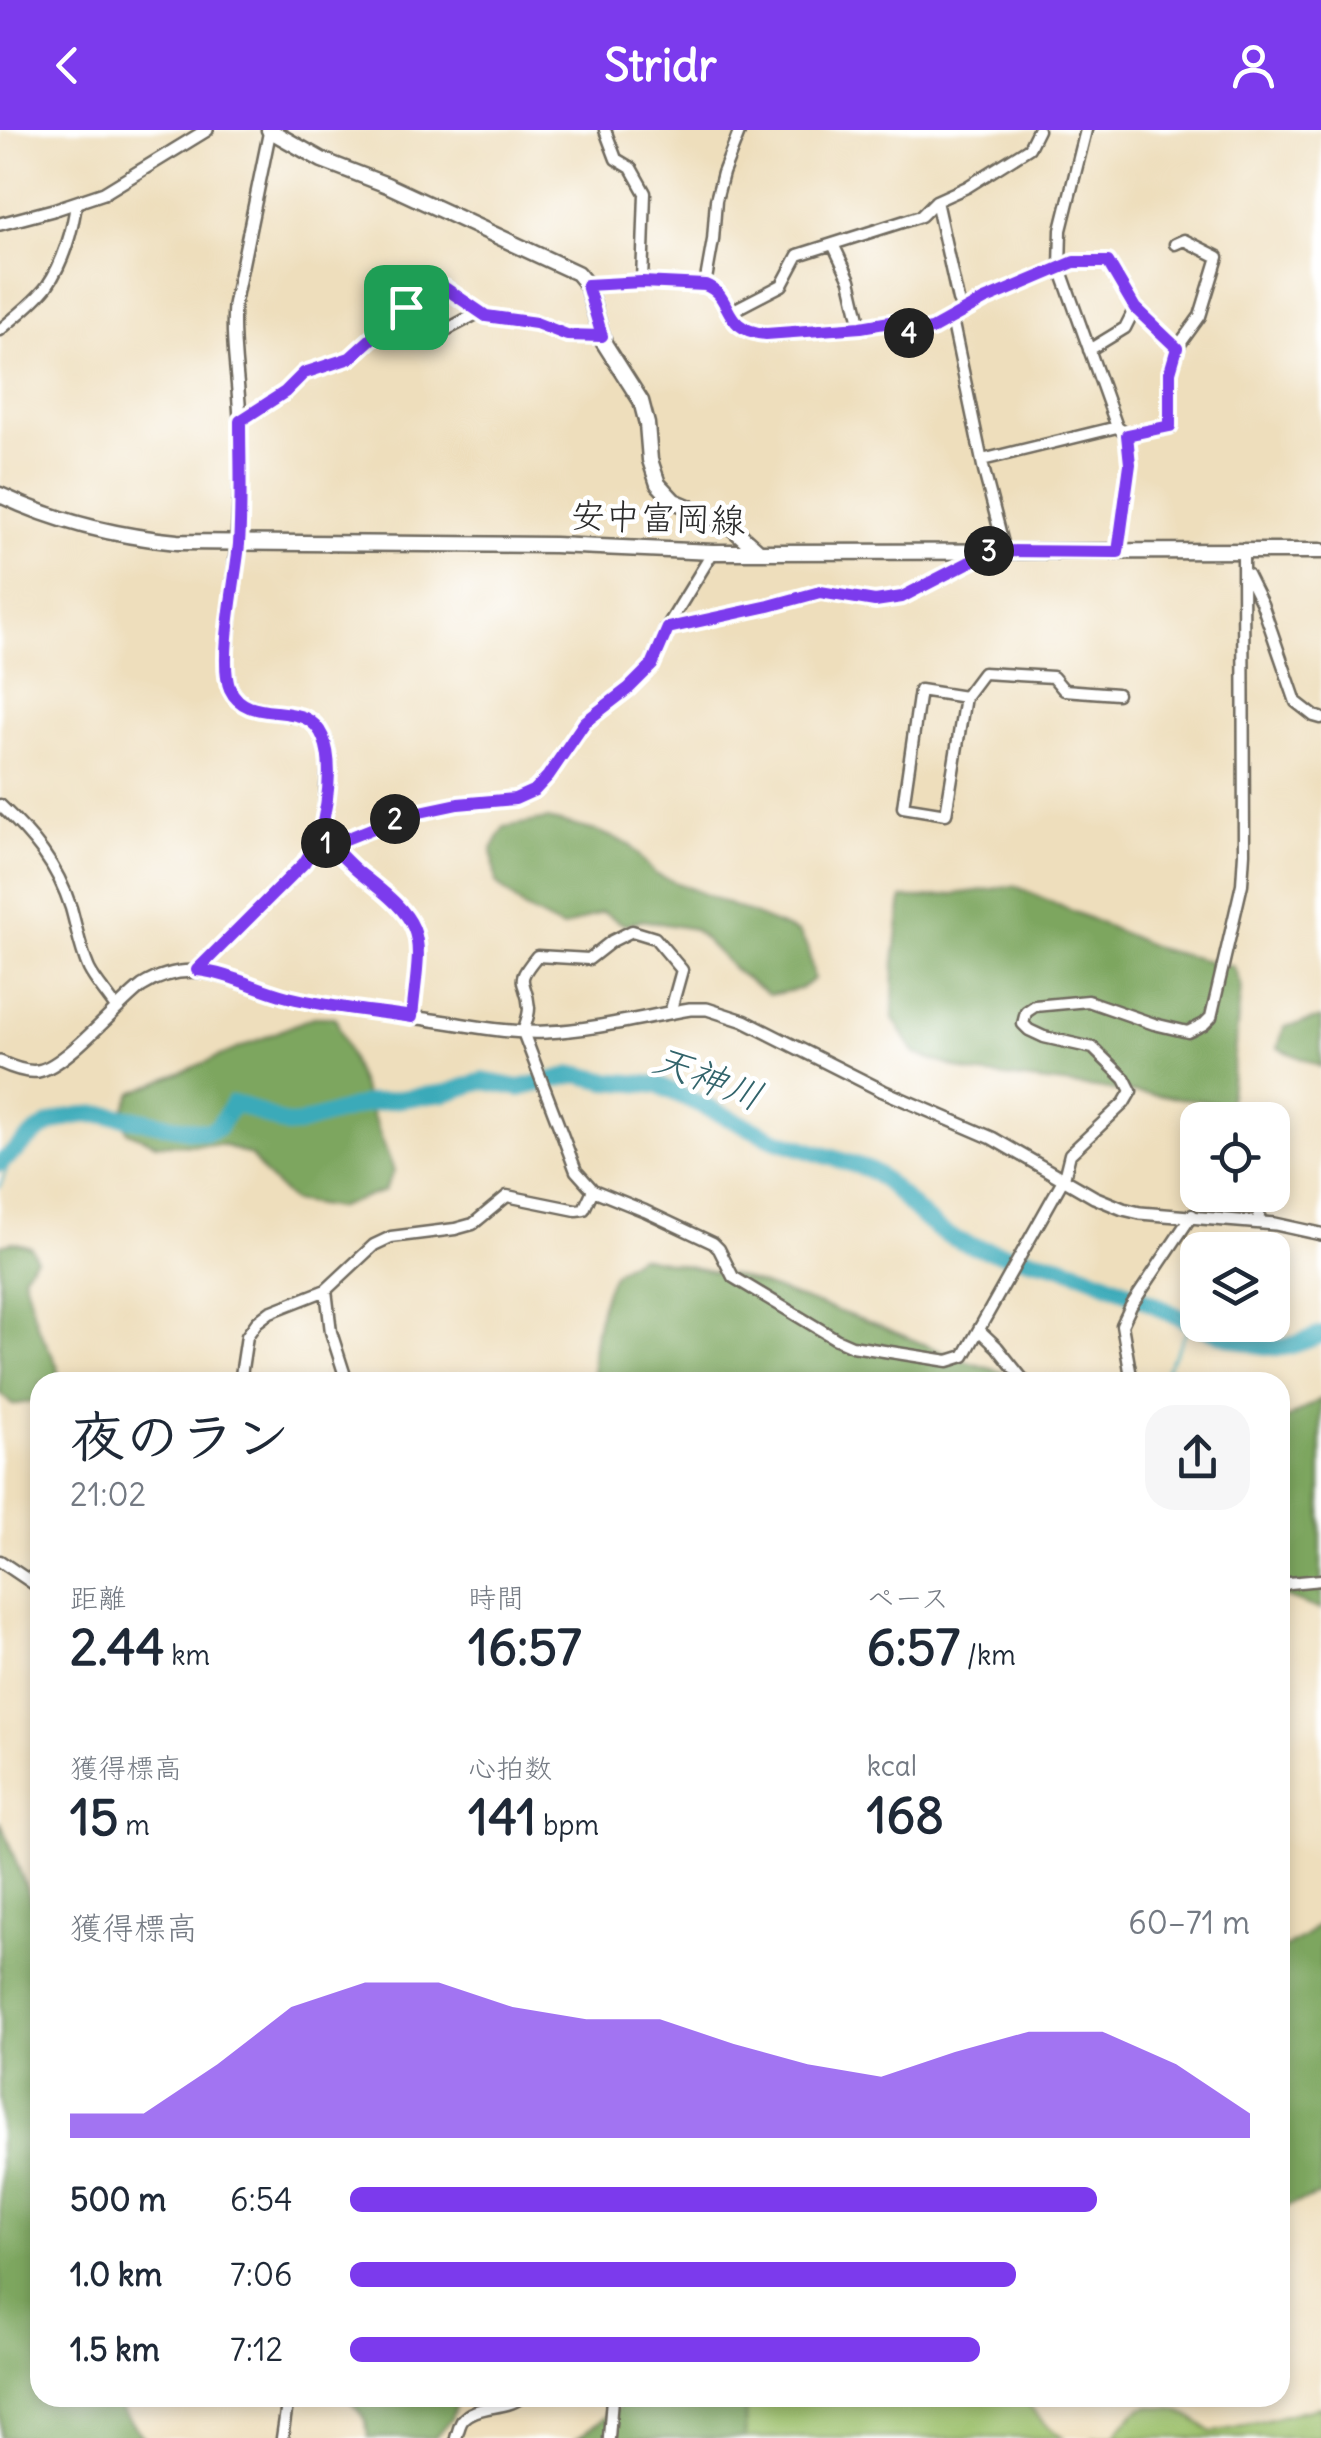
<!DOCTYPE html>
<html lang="ja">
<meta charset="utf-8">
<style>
body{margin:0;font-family:Delius,"Klee One",sans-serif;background:#f6f6f7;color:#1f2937;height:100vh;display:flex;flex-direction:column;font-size:38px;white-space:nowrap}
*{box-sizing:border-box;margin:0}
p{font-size:32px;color:#747a83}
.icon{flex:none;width:55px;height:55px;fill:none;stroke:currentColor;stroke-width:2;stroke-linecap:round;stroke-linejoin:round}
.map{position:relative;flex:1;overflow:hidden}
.panel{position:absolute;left:30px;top:1242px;width:1260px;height:1035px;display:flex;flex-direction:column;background:#fff;border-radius:30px;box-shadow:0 5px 15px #0003}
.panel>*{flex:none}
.buttons{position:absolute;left:1180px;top:972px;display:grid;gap:20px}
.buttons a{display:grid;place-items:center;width:110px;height:110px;border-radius:20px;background:#fff;box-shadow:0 5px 15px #0003;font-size:50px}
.pin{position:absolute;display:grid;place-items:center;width:85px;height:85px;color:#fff;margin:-42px;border-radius:20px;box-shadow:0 5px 15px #0006}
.km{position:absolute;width:50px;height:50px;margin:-25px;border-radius:50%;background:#222;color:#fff;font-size:28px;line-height:50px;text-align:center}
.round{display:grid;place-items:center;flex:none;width:105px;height:105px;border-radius:30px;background:#f6f6f7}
.head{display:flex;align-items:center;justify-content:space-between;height:170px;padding:0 40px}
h1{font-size:55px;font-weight:800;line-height:75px}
.stats{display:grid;grid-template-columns:repeat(3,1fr);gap:15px;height:170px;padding:10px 40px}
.stats div{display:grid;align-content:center}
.stats b{font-size:50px;font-weight:800}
.stats small{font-size:28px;font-weight:400}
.stats p{font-size:28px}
.chart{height:280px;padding:20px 40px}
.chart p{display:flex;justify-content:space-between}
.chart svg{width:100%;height:180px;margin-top:10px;fill:#7c3aed;opacity:.7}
ul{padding:0 40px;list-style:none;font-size:32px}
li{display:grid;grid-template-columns:160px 120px 1fr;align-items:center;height:75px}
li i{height:25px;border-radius:12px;background:#7c3aed}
header{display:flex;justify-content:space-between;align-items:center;height:130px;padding:0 40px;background:#7c3aed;color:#fff;font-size:45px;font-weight:800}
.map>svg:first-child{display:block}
.green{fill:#9cc06a;stroke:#64764a;stroke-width:2.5}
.forest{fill:#7da65e;stroke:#546844;stroke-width:2.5}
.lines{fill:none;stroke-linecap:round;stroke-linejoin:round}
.stream{stroke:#3baab9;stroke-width:2.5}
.river{stroke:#3baab9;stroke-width:18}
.minor-casing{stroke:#6f6a5e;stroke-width:15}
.tertiary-casing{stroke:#6f6a5e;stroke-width:16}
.secondary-casing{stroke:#6f6a5e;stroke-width:19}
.minor{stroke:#fff;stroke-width:10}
.tertiary{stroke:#fff;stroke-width:11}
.secondary{stroke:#fff;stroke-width:14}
.route-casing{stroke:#fff;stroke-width:20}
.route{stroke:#7c3aed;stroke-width:12}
.labels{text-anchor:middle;stroke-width:9;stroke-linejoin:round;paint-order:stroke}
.street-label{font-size:35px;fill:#2b2b2b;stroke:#fff}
.water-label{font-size:38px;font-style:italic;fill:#32646b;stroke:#fff}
</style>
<header><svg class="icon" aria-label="back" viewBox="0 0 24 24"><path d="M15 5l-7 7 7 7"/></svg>Stridr<svg class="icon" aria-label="person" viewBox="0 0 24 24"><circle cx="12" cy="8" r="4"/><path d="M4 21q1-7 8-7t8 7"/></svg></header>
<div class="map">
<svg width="1321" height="2308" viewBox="0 0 1321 2308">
<rect width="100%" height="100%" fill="#fff"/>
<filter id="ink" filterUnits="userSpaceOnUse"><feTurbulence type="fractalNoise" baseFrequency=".01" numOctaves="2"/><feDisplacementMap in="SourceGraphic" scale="20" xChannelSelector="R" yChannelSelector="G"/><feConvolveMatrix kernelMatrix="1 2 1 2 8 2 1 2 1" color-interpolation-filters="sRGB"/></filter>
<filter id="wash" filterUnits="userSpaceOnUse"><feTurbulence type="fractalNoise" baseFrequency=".0048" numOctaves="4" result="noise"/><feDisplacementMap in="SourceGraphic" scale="40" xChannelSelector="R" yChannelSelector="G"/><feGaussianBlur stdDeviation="2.25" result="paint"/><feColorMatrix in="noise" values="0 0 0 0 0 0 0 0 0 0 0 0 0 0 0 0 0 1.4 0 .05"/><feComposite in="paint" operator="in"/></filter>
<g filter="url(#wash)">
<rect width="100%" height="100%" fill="#eedebc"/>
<!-- green -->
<path class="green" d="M745,2268H1023L1042,2291L1062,2308H745Z
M1150,2276C1178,2279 1189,2283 1211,2302C1248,2298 1284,2283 1321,2277V2308H1091L1115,2307C1125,2293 1132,2280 1150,2276Z"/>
<!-- forest -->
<path class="forest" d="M548,689L600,702L630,715L655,744L799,803L808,819L814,849L800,859L769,865L736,841L694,799L641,790L625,795L602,782L562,798L525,779L496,753L492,719L504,697Z
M1015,756L1159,819L1234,837L1241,857L1229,974L972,943L915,924L893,888L894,832L902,768H923Z
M313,887H335L394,1041L384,1061L336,1078L292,1071L267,1047L251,1026L224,1015L156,1014L128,1002L121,986L132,963Z
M1321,888V937L1278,918L1284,897Z
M13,1112L31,1117L36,1128L23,1145L37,1195L57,1235L60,1252H40V1270L12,1275L0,1263V1115Z
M639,1126L740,1147L880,1196L964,1231L1035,1252H596C587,1233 601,1164 613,1145C618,1138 631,1132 639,1126Z
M1321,1269V1480L1280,1465V1293Z
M0,1691L40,1793V2023L30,2042L35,2059L40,2063V2268H106L120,2277L143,2308H0Z
M1321,1792V2065L1280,2078V1821L1305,1806Z
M348,2268H458L451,2289L435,2308H368L366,2290Z
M624,2268H745V2308H577L618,2278Z"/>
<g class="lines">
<!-- stream -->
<path class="stream" d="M0,1057L7,1038L18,1020
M1159,1252L1191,1194"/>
<!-- river -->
<path class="river" d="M0,1033C17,1021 32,1003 50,994C95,970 160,998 207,1002L218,997L233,974L241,975L287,995L299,994L368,973L446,963L483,951L520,958L572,945H581L606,951L659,955L776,1010L868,1039C897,1055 915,1086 944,1103C979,1125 1023,1124 1062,1136C1126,1155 1181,1195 1246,1212C1258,1215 1273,1218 1284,1217C1296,1215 1309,1209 1321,1205"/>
</g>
</g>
<g filter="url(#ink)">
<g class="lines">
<defs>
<path id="minor" d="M605,0L616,29L631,38L645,63L642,152
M1086,0L1061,100L1060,138L1117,297L1127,305L1130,334L1118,422
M833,114L850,150L861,197
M587,155L642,152L705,155C735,165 719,200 766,205L861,197L890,192L904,204L932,199L984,170L1074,133L1109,132L1135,178L1177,218
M705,155L713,110L716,70L723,43L740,0
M405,177L425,211L480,182
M730,182L782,155L798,125L921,86L936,71
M964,182L958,170L936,71L967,57L1029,18L1038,0
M952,189L984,341L1005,421
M0,200C16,186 34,173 47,156C63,133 73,100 76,73
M1089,220L1125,198L1135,178
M240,291L285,262L305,243L350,228L430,157L445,159L486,186L536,193L567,205L601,207
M1127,305L1170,297V242L1177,218L1200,186L1218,127L1184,110L1175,114
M982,330L1117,297
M1247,444L1262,474L1296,572L1314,586L1321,588
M667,497L769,476L820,462L875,471L902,467L985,423
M965,567L920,560L903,677L946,684L965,567L983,543L1053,547L1064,560L1117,564
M0,675C33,706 57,734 71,778C77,799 80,819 89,839C96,853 108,865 116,878
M326,713C340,720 349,734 361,744C431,798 420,805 412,887
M331,715L407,685L458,674L515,669L535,660L548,645L585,592L629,558L651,535L667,497L713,422
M670,883L682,840L655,808L632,801L612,811L589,829L537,826C512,856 527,848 529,878C529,886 525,895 523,902L576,1041L593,1060L645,1081L713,1113L719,1119L733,1147L836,1209L852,1216L948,1231L964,1226L1064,1048L1070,1024L1124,973L1131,961L1125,949L1093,918L1044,907L1029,900L1023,894L1026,882L1035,876L1088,871L1154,894L1188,902L1204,894L1211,887L1242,754L1244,723L1243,423
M1258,1092L1262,1065
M326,1160L331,1202L347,1252
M980,1201L997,1217L1025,1252
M240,1252L247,1206L257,1192L270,1182L326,1160L374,1115L391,1107L455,1099L473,1094L507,1066L576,1080L584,1079L593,1060
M1132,1252L1122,1195L1131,1176L1192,1085
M0,1431L40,1458
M1280,1457L1289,1453L1321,1450
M282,2308L288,2268
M456,2308C458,2302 459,2296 462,2291C474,2274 505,2280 520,2268
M609,2308L612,2268"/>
<path id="tertiary" d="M0,94L53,80L104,63L207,0
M197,840C222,815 248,790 273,764C289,748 308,733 317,712C326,693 325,671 327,651C329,631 331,609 314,594C306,587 296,585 286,584C240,578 227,574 226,524C235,446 242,370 240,292C239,252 231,215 234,175L270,0
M0,932C11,937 26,943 38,941C66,936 116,876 142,856C196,823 234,854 288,867C335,878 384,883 432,890C470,895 508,904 546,902C593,900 644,887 690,879H707L744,891L883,961L992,1008L1094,1067L1123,1079L1140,1083L1275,1094L1321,1104"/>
<path id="secondary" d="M269,0L322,30L387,55L577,143L587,155L604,213L641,271L647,294L650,330L658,354L674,371L728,394L757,420
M0,365C57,392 115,406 177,412L554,415L713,422L1321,421"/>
</defs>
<!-- minor casing -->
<use href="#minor" class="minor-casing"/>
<!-- tertiary casing -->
<use href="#tertiary" class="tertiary-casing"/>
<!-- secondary casing -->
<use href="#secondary" class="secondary-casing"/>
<!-- minor -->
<use href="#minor" class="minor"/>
<!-- tertiary -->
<use href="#tertiary" class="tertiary"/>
<!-- secondary -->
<use href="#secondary" class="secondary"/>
</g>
</g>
<g class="lines" filter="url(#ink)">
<defs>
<path id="route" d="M406,177L350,228L304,243L285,262L240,291C240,332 242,373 239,414C236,447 218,532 230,559C244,589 280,577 305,588C342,605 327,678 319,709C336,717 346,732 361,744C431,798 420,804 412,887C371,881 328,877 288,867C257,859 228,843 197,840L304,733L319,709L331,715L406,685L458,674L515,669L535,660L548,646L585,592L629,558L652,535L668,498L769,476L820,462L875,471L902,467L991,421L1118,422L1130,334L1127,305L1170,296V242L1177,218L1135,178L1108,132H1074L984,170L932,199L904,204L890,192L861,197L766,204C719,200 735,166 705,155L642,152L587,155L602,206L567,205L536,193L486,186L445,158L430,156L406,177"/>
</defs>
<!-- route casing -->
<use href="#route" class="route-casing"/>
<!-- route -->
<use href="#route" class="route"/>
</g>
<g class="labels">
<!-- street labels -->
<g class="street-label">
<text transform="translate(658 388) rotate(2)" y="12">安中富岡線</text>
</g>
<!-- water labels -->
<g class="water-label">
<text transform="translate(708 948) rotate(21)" y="13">天神川</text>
</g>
</g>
</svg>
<div class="buttons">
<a><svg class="icon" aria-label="locate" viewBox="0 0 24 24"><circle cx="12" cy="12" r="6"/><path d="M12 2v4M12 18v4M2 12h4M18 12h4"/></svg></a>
<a><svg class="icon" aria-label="layers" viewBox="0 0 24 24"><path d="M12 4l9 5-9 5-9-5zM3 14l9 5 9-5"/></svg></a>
</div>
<div class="pin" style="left:406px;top:177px;background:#1e9e55"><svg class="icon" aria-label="arrive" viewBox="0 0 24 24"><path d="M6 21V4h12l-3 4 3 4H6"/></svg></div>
<b class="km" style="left:326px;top:713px">1</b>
<b class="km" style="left:395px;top:689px">2</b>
<b class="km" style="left:989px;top:421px">3</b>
<b class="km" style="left:909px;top:203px">4</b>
<section class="panel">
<div class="head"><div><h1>夜のラン</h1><p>21:02</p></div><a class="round"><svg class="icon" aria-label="share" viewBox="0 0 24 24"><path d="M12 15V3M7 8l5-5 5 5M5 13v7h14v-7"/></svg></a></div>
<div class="stats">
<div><p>距離</p><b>2.44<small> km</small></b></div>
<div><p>時間</p><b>16:57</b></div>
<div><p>ペース</p><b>6:57<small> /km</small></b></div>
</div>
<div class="stats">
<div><p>獲得標高</p><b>15<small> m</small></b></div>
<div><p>心拍数</p><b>141<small> bpm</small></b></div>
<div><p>kcal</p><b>168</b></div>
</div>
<div class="chart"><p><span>獲得標高</span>60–71 m</p>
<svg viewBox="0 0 160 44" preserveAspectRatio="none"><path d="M0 44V38L10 38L20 26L30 12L40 6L50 6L60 12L70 15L80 15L90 21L100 26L110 29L120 23L130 18L140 18L150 26L160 38V44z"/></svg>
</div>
<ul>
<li><b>500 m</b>6:54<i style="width:83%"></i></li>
<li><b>1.0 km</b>7:06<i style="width:74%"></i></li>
<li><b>1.5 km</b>7:12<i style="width:70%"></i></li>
</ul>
</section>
</div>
